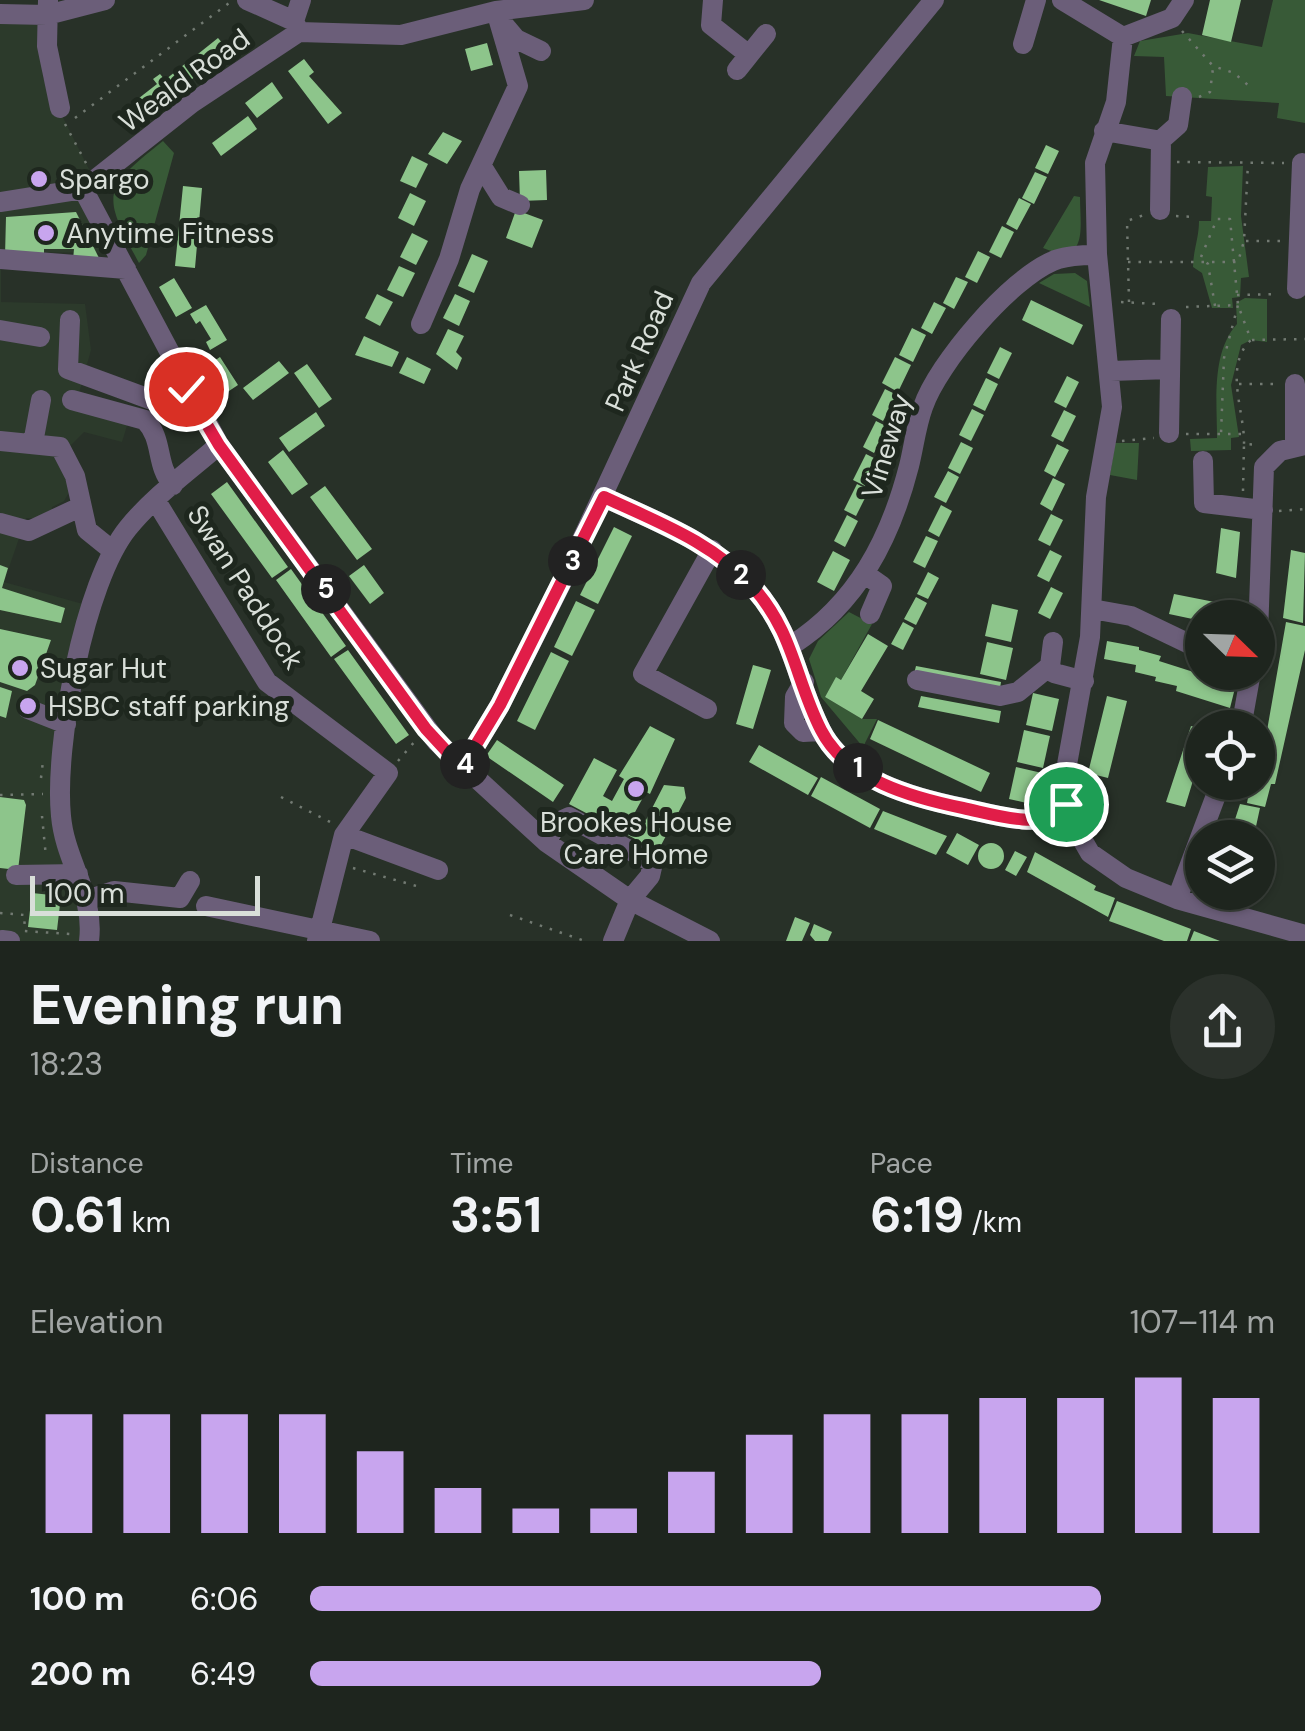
<!DOCTYPE html>
<meta charset="utf-8">
<style>
body{margin:0;font-family:"DM Sans",sans-serif;background:#2b312b;color:#f1f3f6;height:100vh;display:flex;flex-direction:column;font-size:38px;white-space:nowrap}
*{box-sizing:border-box;margin:0}
p{font-size:32px;color:#a1a5a4}
.icon{flex:none;width:55px;height:55px;fill:none;stroke:currentColor;stroke-width:2;stroke-linecap:round;stroke-linejoin:round}
.map{position:relative;height:941px;overflow:hidden}
.drawer{display:flex;flex-direction:column;background:#1e251e;flex:1}
.drawer>*{flex:none}
.needle{width:65px;rotate:113deg}
.controls{position:absolute;left:1185px;top:600px;display:grid;gap:20px}
.controls a{display:grid;place-items:center;width:90px;height:90px;border-radius:50%;background:#1e251e;box-shadow:0 2px 8px #0004,0 0 0 2px #3c423c;font-size:50px}
.scale{position:absolute;left:30px;bottom:25px;width:230px;box-sizing:border-box;padding-left:10px;border:5px solid #d9dfd9;border-top:0;font-size:28px;line-height:35px;white-space:nowrap;color:#d9dfd9;-webkit-text-stroke:8px #1e271e;paint-order:stroke}
.pin{position:absolute;display:grid;place-items:center;width:85px;height:85px;color:#fff;margin:-42px;border:5px solid #fff;border-radius:50%;box-shadow:0 2px 10px #0007}
.km{position:absolute;width:50px;height:50px;margin:-25px;border-radius:50%;background:#222;color:#fff;font-size:28px;line-height:50px;text-align:center}
.round{display:grid;place-items:center;flex:none;width:105px;height:105px;border-radius:52px;background:#2b312b}
.headline{display:flex;align-items:center;justify-content:space-between;height:170px;padding:0 30px}
h1{font-size:55px;font-weight:700;line-height:75px}
.metrics{display:grid;grid-template-columns:repeat(3,1fr);gap:15px;height:170px;padding:10px 30px}
.metrics div{display:grid;align-content:center}
.metrics b{font-size:50px;font-weight:700}
.metrics small{font-size:28px;font-weight:400}
.metrics p{font-size:28px}
.chart{height:280px;padding:20px 30px}
.chart p{display:flex;justify-content:space-between}
.chart svg{width:100%;height:180px;margin-top:10px;stroke:#c8a5ee;stroke-width:6}
ul{padding:0 30px;list-style:none;font-size:32px}
li{display:grid;grid-template-columns:160px 120px 1fr;align-items:center;height:75px}
li i{height:25px;border-radius:12px;background:#c8a5ee}
.map>svg:first-child{display:block}
.built{fill:#2c3a2b}
.green{fill:#385a37}
.building{fill:#8dc58b}
.lines{fill:none;stroke-linecap:round;stroke-linejoin:round}
.path{stroke:#727a72;stroke-width:2.5;stroke-dasharray:2.5 8;stroke-linecap:butt}
.minor{stroke:#6b5e79;stroke-width:20}
.route-casing{stroke:#fff;stroke-width:20}
.route{stroke:#e11d48;stroke-width:12}
.poi-dot{fill:#c8a5ee;stroke:#1e271e;stroke-width:4}
.labels{text-anchor:middle;stroke-width:10;stroke-linejoin:round;paint-order:stroke}
.street-label{font-size:28px;fill:#d9dfd9;stroke:#1e271e}
.poi-label{font-size:28px;fill:#d9dfd9;stroke:#1e271e;text-anchor:start}
</style>
<div class="map">
<svg width="1305" height="941" viewBox="0 0 1305 941">
<rect width="100%" height="100%" fill="#283128"/>
<!-- built -->
<path class="built" d="M0,13L47,15L40,47L43,78L95,181L83,189L118,253L2,252L1,266V302L85,304L91,350L76,404L129,419L122,442L84,432L59,457L71,489L64,501L52,507L51,518H26L4,582L90,606L64,818L89,941H0Z"/>
<!-- green -->
<path class="green" d="M1273,0H1305V123L1277,118L1279,103L1166,96L1164,57L1134,56L1140,41L1188,33L1262,47Z
M163,141L174,153L146,255L139,263C102,194 101,190 163,141Z
M1243,166L1241,216L1249,277L1241,278L1240,297L1232,298L1233,308H1212L1202,273L1193,267C1193,251 1199,238 1199,221H1211L1212,197L1206,196L1208,167Z
M1074,196L1080,197C1080,227 1089,267 1043,248Z
M1075,273L1087,281L1090,307L1039,283L1054,274Z
M1245,298L1267,299V342L1251,340L1241,345L1231,385L1239,437L1231,438V450L1191,451L1190,439L1217,438C1217,401 1211,353 1237,324L1236,303Z
M1115,443H1139L1137,480L1110,475Z
M849,612L872,624L841,680L836,678L825,697L862,719H877L863,747L821,697L809,659L818,641Z"/>
<!-- building -->
<path class="building" d="M1099,0H1151L1146,16Z
M1210,0H1241L1231,42L1202,35Z
M218,38L229,51L198,75L188,62Z
M487,43L493,65L471,71L465,49Z
M304,59L314,72L309,76L342,113L328,124L288,71Z
M186,63L196,76L136,122L125,109L157,84L153,79L160,74L165,80Z
M272,82L283,98L257,118L245,103Z
M248,116L257,129L221,156L212,143Z
M443,132L462,141L447,164L428,154Z
M1046,145L1059,151L1048,174L1035,168Z
M412,156L428,164L416,188L400,181Z
M546,170L547,200L520,201L519,171Z
M1035,172L1047,177L1034,204L1022,198Z
M183,186L202,188L195,268L175,266Z
M410,193L426,201L414,226L398,218Z
M1019,198L1031,204L1017,230L1006,224Z
M516,210L543,220L532,248L506,238Z
M76,212L99,258L73,260L74,249H44V257L5,256L6,217Z
M1002,226L1014,232L1001,258L989,252Z
M412,233L428,241L416,265L400,257Z
M978,251L990,257L977,283L965,277Z
M472,254L488,261L474,293L458,286Z
M399,266L415,273L403,297L387,290Z
M956,277L968,282L954,309L943,303Z
M174,278L192,308L176,317L159,287Z
M377,294L393,302L380,326L365,318Z
M455,294L470,301L459,326L443,318Z
M1031,300L1083,325L1073,345L1022,320Z
M934,302L946,308L932,334L921,328Z
M206,305L227,340L210,350L206,342L211,339L200,321L196,324L190,314Z
M912,328L926,335L913,362L899,355Z
M448,329L464,336L456,352L462,358L457,370L436,354Z
M364,336L399,352L392,367L355,355Z
M1000,347L1012,353L999,379L987,373Z
M220,357L238,385L223,395L205,367Z
M407,357L431,369L424,384L399,373Z
M895,357L911,365L898,392L882,383Z
M279,361L289,373L253,400L243,388Z
M307,364L332,399L319,408L294,373Z
M1067,376L1079,382L1066,408L1054,402Z
M986,378L998,384L985,411L973,405Z
M885,389L897,395L883,421L872,415Z
M972,409L984,415L971,441L959,435Z
M1064,410L1076,416L1063,442L1051,436Z
M316,412L325,426L289,452L279,438Z
M876,421L888,427L874,453L863,447Z
M961,442L973,448L960,474L948,468Z
M1057,444L1069,450L1055,477L1044,471Z
M283,450L308,484L292,495L268,462Z
M866,454L878,460L865,486L853,480Z
M948,471L959,477L946,503L934,497Z
M1053,478L1065,484L1052,511L1040,504Z
M227,482L288,567L272,578L211,494Z
M857,484L869,490L856,516L844,510Z
M325,486L372,549L357,560L310,497Z
M941,505L952,511L939,537L928,531Z
M1051,514L1063,520L1050,546L1038,540Z
M847,515L858,521L845,547L834,541Z
M614,527L632,536L598,604L580,595Z
M1221,528L1240,532L1236,578L1216,573Z
M926,536L938,541L925,568L913,562Z
M1050,550L1062,556L1049,582L1037,576Z
M1291,550L1305,553L1303,623L1283,618Z
M833,551L850,560L834,591L817,582Z
M0,565L8,568L2,588L65,608L61,623L0,610Z
M364,565L384,593L370,604L349,576Z
M291,569L346,646L331,657L276,580Z
M928,572L939,578L928,599L917,594Z
M1051,587L1063,593L1050,619L1038,613Z
M1174,594L1250,609L1248,618L1202,621L1169,614Z
M916,597L927,603L916,625L904,619Z
M576,601L595,610L572,656L554,647Z
M992,604L1018,610L1011,642L985,636Z
M903,622L914,628L903,650L891,644Z
M1286,622L1305,626V650L1275,784H1271L1265,807L1247,803L1251,782H1258Z
M0,629L51,640L35,685L27,691L0,682Z
M868,634L888,646L861,691L874,699L862,719L825,697L836,677L841,680Z
M1107,641L1139,647V650L1161,656L1159,661L1203,675L1201,680L1235,688L1230,708L1176,691L1177,686L1155,681L1156,677L1135,672L1136,665L1104,659Z
M987,642L1013,648L1006,680L980,674Z
M348,650L409,735L396,744L334,659Z
M551,652L569,661L535,730L517,721Z
M753,665L771,670L753,729L736,724Z
M916,666L1001,682L999,695L913,678Z
M0,687L12,691L6,718L0,716Z
M1033,693L1059,699L1052,731L1026,725Z
M921,696L1001,711L999,723L918,707Z
M1107,696L1127,701L1108,778L1088,773Z
M878,720L990,773L981,792L870,739Z
M650,726L675,739L650,794L646,792L634,814L646,820L664,785L684,787L686,798L658,851L569,804L594,758L617,770L603,796L612,801L624,779L619,776Z
M1191,726L1202,729V751L1185,807L1166,802Z
M1024,730L1050,736L1043,768L1017,762Z
M497,740L564,785L553,802L486,756Z
M759,745L818,778L808,795L749,762Z
M1016,767L1042,773L1035,805L1009,799Z
M821,777L880,809L870,828L811,796Z
M0,797L24,800L26,805L18,870L0,868Z
M1240,804L1260,808L1255,831L1250,838H1229Z
M883,811L947,836L936,855L874,829Z
M957,833L979,845L968,865L946,853Z
M978 856a13 13 0 1 1 26 0a13 13 0 1 1-26 0Z
M1015,851L1027,857L1016,876L1005,870Z
M1035,852L1096,886L1094,890L1115,898L1108,917L1027,872Z
M32,893L61,896L57,930L28,927Z
M1117,901L1191,929L1187,941H1164L1109,921Z
M795,917L810,923L802,941H786Z
M814,924L832,932L828,941H815L810,935Z
M1194,931L1220,941H1190Z"/>
<g class="lines">
<!-- path -->
<path class="path" d="M1182,31L1213,66L1234,73L1249,86
M1199,97L1210,92L1213,68
M75,118L229,3
M65,124L87,165
M1177,162L1284,163
M1176,216L1195,217
M1246,241H1283
M1128,262H1238L1244,241L1248,163
M1237,295L1279,294
M1121,302L1158,304
M1129,302L1127,221L1144,215
M1215,306L1208,264L1201,257L1217,219H1230L1238,305L1251,340C1223,366 1245,412 1244,444
M1186,307L1238,305L1224,358L1221,434
M1252,340L1305,339
M1239,384H1276
M1186,434H1243
M1122,441L1154,438
M1243,491L1244,444L1260,445
M1279,511L1305,509
M398,761L416,740
M41,778L43,761
M0,795L43,794
M281,797L332,823
M42,816L46,857
M353,868L420,887
M0,913L25,915L24,931L71,934
M510,915L585,941"/>
<!-- minor -->
<path class="minor" d="M48,0L47,46L60,108
M247,0L294,21L299,32
M713,0L711,25L749,55L737,70
M1062,0L1123,37L1116,102L1095,163L1097,254L1112,407L1096,497L1090,637L1066,770L1067,813L1090,853L1126,878L1177,899L1305,935
M0,14L47,15L105,0
M294,21L301,0
M505,26L516,39L541,51
M1123,37L1172,18L1184,0
M1023,44L1036,0
M749,55L766,34
M1104,131L1162,141
M481,165L501,197L520,205
M83,189L219,445L437,742L546,842L630,900L710,941
M0,202L83,189L192,103L299,32L401,35L496,11L584,0
M1160,210L1161,140L1178,125L1182,97
M0,259L126,269
M1297,289L1302,163
M70,320L68,369L182,411L199,407
M421,324L449,259L470,189L518,86L496,11
M0,330L40,337
M1111,371L1170,369
M1295,384V445
M72,400L145,420C164,440 155,465 173,485
M1169,433L1171,319
M0,441L60,447L75,476L87,530L113,551
M33,443L41,400
M1203,461L1204,503L1263,510
M604,497C657,522 713,542 753,587C794,633 795,679 821,730C846,780 914,798 964,808C1000,816 1031,827 1067,813
M156,501L267,682L388,773L344,835L317,941
M0,523L29,531L78,508
M865,574L882,586L870,614
M1092,609L1131,616L1202,650
M1258,634L1264,467L1280,451L1305,445
M1053,642L1050,666L1054,673L1084,681
M792,645C857,603 890,540 909,466C914,446 916,426 923,407C938,363 1010,279 1053,261C1065,255 1084,256 1097,254
M917,680L1000,696L1018,692L1050,666
M804,682L795,697L794,723L803,732L821,731
M28,709L66,724
M707,709L643,674L712,550
M1241,728L1251,672
M462,768L500,705L566,574L701,283L934,0
M344,835L438,870
M546,842L558,822L569,817L653,863L650,876L630,900L613,941
M16,875L78,874
M90,899L114,891L180,898L190,881
M1177,899L1221,782
M206,906L370,941
M2,940L10,941
M89,941C95,894 65,862 61,816C54,747 84,582 128,528C153,497 189,471 219,445"/>
</g>
<g class="lines">
<defs>
<path id="route" d="M186,389L219,445L426,729L462,768L500,705L604,497C657,522 713,542 753,587C794,633 795,679 821,730C846,780 914,798 963,808C1000,816 1031,827 1067,813L1066,804"/>
</defs>
<!-- route casing -->
<use href="#route" class="route-casing"/>
<!-- route -->
<use href="#route" class="route"/>
</g>
<!-- markers -->
<g class="poi-dot">
<circle cx="39" cy="179" r="10"/>
<circle cx="46" cy="233" r="10"/>
<circle cx="20" cy="668" r="10"/>
<circle cx="28" cy="706" r="10"/>
<circle cx="636" cy="789" r="10"/>
</g>
<g class="labels">
<!-- street labels -->
<g class="street-label">
<text transform="translate(184 80) rotate(-36)" y="10">Weald Road</text>
<text transform="translate(639 351) rotate(-66)" y="10">Park Road</text>
<text transform="translate(886 446) rotate(-73)" y="10">Vineway</text>
<text transform="translate(246 587) rotate(57)" y="10">Swan Paddock</text>
</g>
<!-- poi labels -->
<g class="poi-label">
<text x="59" y="189">Spargo</text>
<text x="66" y="243">Anytime Fitness</text>
<text x="40" y="678">Sugar Hut</text>
<text x="48" y="716">HSBC staff parking</text>
<text x="636" y="832" text-anchor="middle">Brookes House<tspan x="636" dy="32">Care Home</tspan></text>
</g>
</g>
</svg>
<div class="controls">
<a><svg class="needle" viewBox="-14 -14 28 28"><path d="M0-13l5 13h-10z" fill="#e53935"/><path d="M0 13l5-13h-10z" fill="#a1a5a4"/></svg></a>
<a><svg class="icon" aria-label="locate" viewBox="0 0 24 24"><circle cx="12" cy="12" r="6"/><path d="M12 2v4M12 18v4M2 12h4M18 12h4"/></svg></a>
<a><svg class="icon" aria-label="layers" viewBox="0 0 24 24"><path d="M12 4l9 5-9 5-9-5zM3 14l9 5 9-5"/></svg></a>
</div>
<div class="scale">100 m</div>
<div class="pin" style="left:1066px;top:804px;background:#1e9e55"><svg class="icon" aria-label="arrive" viewBox="0 0 24 24"><path d="M6 21V4h12l-3 4 3 4H6"/></svg></div>
<div class="pin" style="left:186px;top:389px;background:#d93025"><svg class="icon" aria-label="check" viewBox="0 0 24 24"><path d="M5 12l5 5 9-10"/></svg></div>
<b class="km" style="left:858px;top:768px">1</b>
<b class="km" style="left:741px;top:575px">2</b>
<b class="km" style="left:573px;top:561px">3</b>
<b class="km" style="left:465px;top:764px">4</b>
<b class="km" style="left:326px;top:589px">5</b>
</div>
<section class="drawer">
<div class="headline"><div><h1>Evening run</h1><p>18:23</p></div><a class="round"><svg class="icon" aria-label="share" viewBox="0 0 24 24"><path d="M12 15V3M7 8l5-5 5 5M5 13v7h14v-7"/></svg></a></div>
<div class="metrics">
<div><p>Distance</p><b>0.61<small> km</small></b></div>
<div><p>Time</p><b>3:51</b></div>
<div><p>Pace</p><b>6:19<small> /km</small></b></div>
</div>
<div class="chart"><p><span>Elevation</span>107–114 m</p>
<svg viewBox="0 0 160 44" preserveAspectRatio="none"><path d="M5 44V15M15 44V15M25 44V15M35 44V15M45 44V24M55 44V33M65 44V38M75 44V38M85 44V29M95 44V20M105 44V15M115 44V15M125 44V11M135 44V11M145 44V6M155 44V11"/></svg>
</div>
<ul>
<li><b>100 m</b>6:06<i style="width:82%"></i></li>
<li><b>200 m</b>6:49<i style="width:53%"></i></li>
</ul>
</section>
